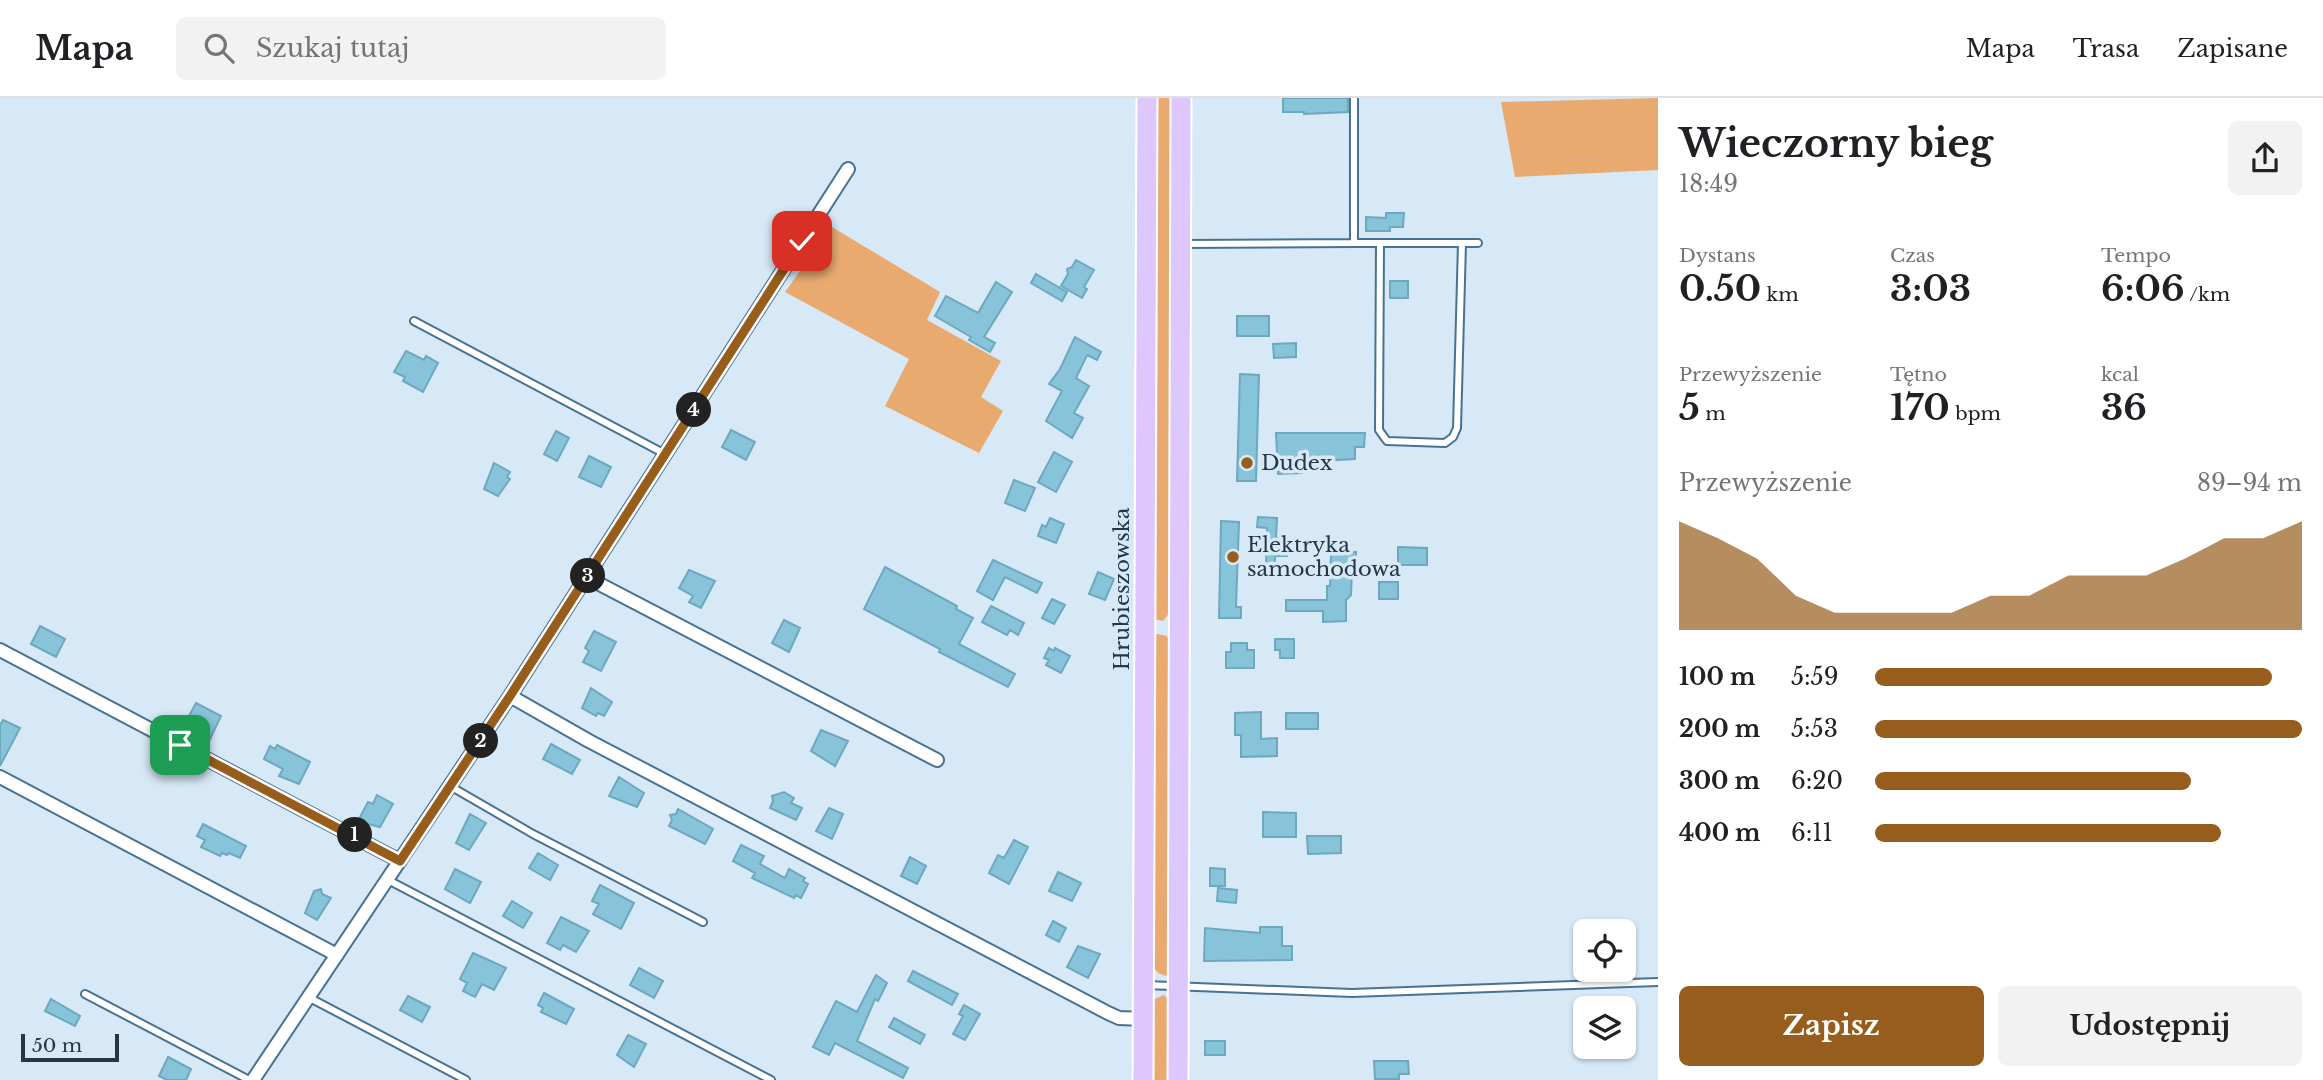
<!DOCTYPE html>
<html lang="pl">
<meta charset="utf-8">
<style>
body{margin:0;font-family:"Libre Baskerville",serif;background:#f2f2f2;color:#202124;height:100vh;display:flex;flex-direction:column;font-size:26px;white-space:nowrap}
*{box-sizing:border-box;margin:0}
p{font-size:23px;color:#757577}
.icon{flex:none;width:38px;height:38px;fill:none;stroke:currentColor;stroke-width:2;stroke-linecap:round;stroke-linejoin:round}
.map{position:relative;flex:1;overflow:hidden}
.sheet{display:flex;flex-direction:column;background:#fff;width:665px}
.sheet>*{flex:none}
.fabs{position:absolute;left:1573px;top:821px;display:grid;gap:14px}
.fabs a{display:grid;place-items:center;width:63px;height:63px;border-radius:10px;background:#fff;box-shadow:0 2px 5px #0004;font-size:35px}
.scale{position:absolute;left:21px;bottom:18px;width:98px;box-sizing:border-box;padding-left:7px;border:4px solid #253745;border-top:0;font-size:19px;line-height:24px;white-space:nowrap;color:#253745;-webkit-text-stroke:5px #d7e8f7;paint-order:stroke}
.pin{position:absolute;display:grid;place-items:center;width:60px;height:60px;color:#fff;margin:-30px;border-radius:14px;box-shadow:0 4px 10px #0006}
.km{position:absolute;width:35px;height:35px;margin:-18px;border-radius:50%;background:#222;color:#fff;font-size:19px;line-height:35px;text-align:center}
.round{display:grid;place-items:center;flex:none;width:74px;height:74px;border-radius:10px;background:#f2f2f2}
.overview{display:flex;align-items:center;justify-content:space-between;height:119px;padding:0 21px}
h1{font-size:38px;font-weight:700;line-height:52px}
.metrics{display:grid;grid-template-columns:repeat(3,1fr);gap:10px;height:119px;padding:7px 21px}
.metrics div{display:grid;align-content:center}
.metrics b{font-size:35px;font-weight:700}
.metrics small{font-size:19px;font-weight:400}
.metrics p{font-size:19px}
.chart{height:196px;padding:14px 21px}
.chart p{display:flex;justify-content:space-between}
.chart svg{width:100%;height:126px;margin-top:7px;fill:#975d1c;opacity:.7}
.primary-button{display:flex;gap:14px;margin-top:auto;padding:14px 21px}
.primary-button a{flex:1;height:80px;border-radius:10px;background:#975d1c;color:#fff;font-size:28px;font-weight:700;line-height:80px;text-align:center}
.primary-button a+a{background:#f2f2f2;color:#202124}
ul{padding:0 21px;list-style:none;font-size:23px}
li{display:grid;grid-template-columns:112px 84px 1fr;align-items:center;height:52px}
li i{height:18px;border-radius:9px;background:#975d1c}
header{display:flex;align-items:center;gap:42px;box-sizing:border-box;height:98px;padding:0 35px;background:#fff;border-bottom:2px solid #e0e0e0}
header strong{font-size:33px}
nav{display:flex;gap:38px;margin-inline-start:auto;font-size:24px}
.search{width:490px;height:63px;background:#f2f2f2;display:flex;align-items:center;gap:18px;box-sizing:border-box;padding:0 24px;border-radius:10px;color:#757577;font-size:26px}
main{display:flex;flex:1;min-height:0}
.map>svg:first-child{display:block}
.green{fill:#e9aa70}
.building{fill:#87c4da;stroke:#6ca8be;stroke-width:2}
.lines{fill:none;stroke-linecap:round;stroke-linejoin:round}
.lane-casing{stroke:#487292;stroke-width:10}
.street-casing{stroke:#487292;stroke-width:16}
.primary-casing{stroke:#fff;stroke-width:23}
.lane{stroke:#fff;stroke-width:6}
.street{stroke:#fff;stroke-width:12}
.primary{stroke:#dec7fd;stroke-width:19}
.route-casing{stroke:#fff;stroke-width:14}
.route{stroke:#975d1c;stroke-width:9}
.poi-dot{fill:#975d1c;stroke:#d7e8f7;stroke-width:2.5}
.labels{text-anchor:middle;stroke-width:7;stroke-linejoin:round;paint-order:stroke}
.poi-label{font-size:21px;fill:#253745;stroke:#d7e8f7;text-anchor:start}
.street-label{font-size:21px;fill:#253745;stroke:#d7e8f7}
</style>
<header>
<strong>Mapa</strong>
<div class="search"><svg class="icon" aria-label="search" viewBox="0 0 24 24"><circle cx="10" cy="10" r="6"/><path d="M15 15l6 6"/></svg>Szukaj tutaj</div>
<nav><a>Mapa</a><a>Trasa</a><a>Zapisane</a></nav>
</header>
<main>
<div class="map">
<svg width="1658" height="982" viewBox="0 0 1658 982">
<rect width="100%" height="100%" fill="#d7e8f7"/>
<!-- green -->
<path class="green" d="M1153,0H1172L1170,514L1163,523L1155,521L1151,517Z
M1658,0V72L1515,79L1501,4Z
M832,129L940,194L927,222L1001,263L981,299L1003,313L979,355L885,308L909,261L785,194Z
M1157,536L1167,538L1170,549L1169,874L1166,878L1158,875L1152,868L1153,539Z
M1164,897L1169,903V982H1150L1152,902Z"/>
<!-- building -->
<path class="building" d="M1283,0H1348V14L1304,16V14H1283Z
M1386,115H1404L1403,129H1390V133H1366V119L1386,120Z
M1076,162L1094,172L1084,189L1087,191L1082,200L1061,188L1068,176L1067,171L1072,169Z
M1036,176L1067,194L1062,203L1031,185Z
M1390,183H1408V200H1390Z
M996,184L1012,194L984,239L995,245L990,254L969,242L971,239L935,218L946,198L978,215Z
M1237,218H1269V238H1237Z
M1075,239L1101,254L1097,262L1087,257L1076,280L1089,288L1074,315L1083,320L1072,340L1046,323L1062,293L1049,286L1060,271Z
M1296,245V259L1274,260L1273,246Z
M406,253L424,262L426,258L438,265L423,294L403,283L405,279L394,274Z
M1240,276L1259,277L1256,383H1237Z
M731,332L755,344L746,362L722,349Z
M556,333L569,340L557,363L544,356Z
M1276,335H1365L1364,349H1355V361L1302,364V375L1278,376Z
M1054,354L1072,364L1056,394L1038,384Z
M589,358L611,369L601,389L579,379Z
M494,365L510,374L507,379L510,381L498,398L484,391Z
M1014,382L1035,390L1025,413L1005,405Z
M1258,419L1277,420L1276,440L1288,441L1287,458H1275V466H1266L1267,430L1257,429Z
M1050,420L1064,426L1056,445L1038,438L1042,427L1046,429Z
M1221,423L1239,424L1236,509H1241V520H1219Z
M1398,449L1427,450V467H1398Z
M1331,454H1356V471H1352L1351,497L1346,502V523L1323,524V513H1286V502H1327V488H1330Z
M993,462L1042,485L1037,495L1005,479L993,502L977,493Z
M885,469L957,508L956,511L973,520L959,546L1015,576L1008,589L939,554L940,551L864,511Z
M689,472L715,483L701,510L689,504L693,498L679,490Z
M1098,474L1114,481L1105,502L1089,496Z
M1379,484H1398V501H1379Z
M1052,501L1065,507L1054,526L1042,520Z
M991,508L1024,525L1018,537L1010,532L1007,537L982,524Z
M784,522L800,530L789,554L772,545Z
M40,528L65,541L56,559L31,546Z
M594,533L616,544L601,573L583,564L589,553L585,550Z
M1275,541H1294V560H1280V552H1275Z
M1231,545H1247V552H1254V570H1226V554H1231Z
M1049,550L1054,553L1055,550L1070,558L1061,575L1046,567L1049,562L1044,560Z
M591,590L612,604L604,618L598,615L596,618L582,610Z
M196,605L221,618L210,641L184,627Z
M1261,614V641L1277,640V658L1241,659V637H1235V615Z
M1286,615H1318V631H1286Z
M3,622L20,630L0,668V627Z
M821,632L848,643L835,668L811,653Z
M551,646L580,662L572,676L543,661Z
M277,647L310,664L299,686L279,678L283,671L264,661L270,648L275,651Z
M619,679L644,695L637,709L609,698Z
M784,694L794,700L791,705L802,710L796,722L770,710L773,703L772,698Z
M377,697L393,706L380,729L368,726L360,719L368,704L373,706Z
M829,710L843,716L832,741L816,733Z
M678,711L713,731L705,746L669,728L672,722L670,717L676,716Z
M1263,714L1296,715V739H1263Z
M470,716L486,725L469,752L456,745Z
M203,726L246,748L240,760L229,755L227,757L222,755L220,758L201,749L205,742L197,738Z
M1307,738H1341V755L1308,756Z
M1014,742L1028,749L1009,786L989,775L998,757L1004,760Z
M741,747L764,758L760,766L785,780L789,771L805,780L803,783L808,786L801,800L796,797L794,800L752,780L755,775L733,763Z
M538,755L558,767L550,782L529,770Z
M910,759L926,768L917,786L901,778Z
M1210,770L1225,771V788H1210Z
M455,771L481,784L470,805L445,791Z
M1058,774L1081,785L1072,803L1049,793Z
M600,787L634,805L621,831L593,816L599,806L592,803Z
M1218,790L1237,792L1236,805L1217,803Z
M321,791L322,796L331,800L317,822L305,815L314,793Z
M512,803L532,815L523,830L503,818Z
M561,819L589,833L576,854L563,847L560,852L547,845Z
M1053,823L1066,830L1059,844L1046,837Z
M1260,829H1282V848H1292V862L1204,863L1205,830L1260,835Z
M1078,848L1100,856L1088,880L1067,869Z
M473,855L506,870L494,892L482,886L475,899L463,893L467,885L460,881Z
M639,870L663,883L654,900L630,887Z
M913,873L958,896L952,907L908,883Z
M876,877L887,885L878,903L875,901L857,943L908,970L903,980L835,945L829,957L813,949L836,903L857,914Z
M544,895L574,911L566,926L541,914L543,910L538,907Z
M408,898L430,909L422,924L400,912Z
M51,901L80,918L75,928L45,913Z
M964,907L980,916L965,942L953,936L963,918L959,916Z
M894,920L925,937L920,946L889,929Z
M628,937L646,946L634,969L617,957Z
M1205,943H1225V957H1205Z
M168,959L191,971L186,982H167L159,978Z
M1374,963H1408L1409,976H1399V981H1375Z"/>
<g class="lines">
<defs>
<path id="lane" d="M1354,145H1478
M1380,145L1379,332L1387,343L1445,345L1453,339L1457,330L1462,145
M1183,146L1354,145V0
M414,223L665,356
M450,688L533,736L703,824
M388,782L771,982
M1146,887L1352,895L1658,884
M85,896L249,982
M308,899L466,982"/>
<path id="street" d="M586,479L937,662
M0,552L400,763
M510,598L589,643L1108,915L1119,920L1144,921
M0,679L337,857
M253,982L510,598L848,71"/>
<path id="primary" d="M1143,982L1147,0
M1178,982L1181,0"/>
</defs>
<!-- lane casing -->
<use href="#lane" class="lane-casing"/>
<!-- street casing -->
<use href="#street" class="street-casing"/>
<!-- primary casing -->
<use href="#primary" class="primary-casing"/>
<!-- lane -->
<use href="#lane" class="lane"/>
<!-- street -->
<use href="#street" class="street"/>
<!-- primary -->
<use href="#primary" class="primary"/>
</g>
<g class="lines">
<defs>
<path id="route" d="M180,647L400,763L510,598L802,143"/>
</defs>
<!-- route casing -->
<use href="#route" class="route-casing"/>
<!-- route -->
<use href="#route" class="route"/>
</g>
<!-- markers -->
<g class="poi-dot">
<circle cx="1247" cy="365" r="7"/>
<circle cx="1233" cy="459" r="7"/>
</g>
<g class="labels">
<!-- poi labels -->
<g class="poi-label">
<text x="1261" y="372">Dudex</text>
<text x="1247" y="454">Elektryka<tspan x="1247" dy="24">samochodowa</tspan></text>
</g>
<!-- street labels -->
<g class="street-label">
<text transform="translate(1122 491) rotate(-90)" y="7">Hrubieszowska</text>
</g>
</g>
</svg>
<div class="fabs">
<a><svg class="icon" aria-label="locate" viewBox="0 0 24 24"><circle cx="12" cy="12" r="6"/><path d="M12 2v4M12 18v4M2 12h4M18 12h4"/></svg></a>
<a><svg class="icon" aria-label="layers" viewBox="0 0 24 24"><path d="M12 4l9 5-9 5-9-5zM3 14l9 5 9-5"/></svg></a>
</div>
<div class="scale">50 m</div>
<div class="pin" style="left:180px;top:647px;background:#1e9e55"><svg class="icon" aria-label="arrive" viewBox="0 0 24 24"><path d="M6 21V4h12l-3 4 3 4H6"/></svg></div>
<div class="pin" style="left:802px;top:143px;background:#d93025"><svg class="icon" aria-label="check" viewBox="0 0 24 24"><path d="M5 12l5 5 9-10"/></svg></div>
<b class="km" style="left:355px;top:737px">1</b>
<b class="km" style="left:481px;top:643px">2</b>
<b class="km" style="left:588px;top:478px">3</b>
<b class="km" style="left:694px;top:312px">4</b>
</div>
<section class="sheet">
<div class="overview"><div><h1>Wieczorny bieg</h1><p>18:49</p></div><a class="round"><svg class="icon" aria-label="share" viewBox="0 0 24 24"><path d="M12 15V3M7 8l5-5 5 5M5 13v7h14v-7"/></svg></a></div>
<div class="metrics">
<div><p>Dystans</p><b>0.50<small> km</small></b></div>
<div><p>Czas</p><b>3:03</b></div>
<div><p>Tempo</p><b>6:06<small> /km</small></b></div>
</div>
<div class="metrics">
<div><p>Przewyższenie</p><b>5<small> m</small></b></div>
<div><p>Tętno</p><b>170<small> bpm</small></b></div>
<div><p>kcal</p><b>36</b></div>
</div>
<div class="chart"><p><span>Przewyższenie</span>89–94 m</p>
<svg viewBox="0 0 160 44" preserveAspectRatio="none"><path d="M0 44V6L10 12L20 19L30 32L40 38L50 38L60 38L70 38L80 32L90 32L100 25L110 25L120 25L130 19L140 12L150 12L160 6V44z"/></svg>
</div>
<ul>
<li><b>100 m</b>5:59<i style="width:93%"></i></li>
<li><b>200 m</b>5:53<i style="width:100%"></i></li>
<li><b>300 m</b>6:20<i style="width:74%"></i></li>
<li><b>400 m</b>6:11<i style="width:81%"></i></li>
</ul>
<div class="primary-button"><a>Zapisz</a><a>Udostępnij</a></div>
</section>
</main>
